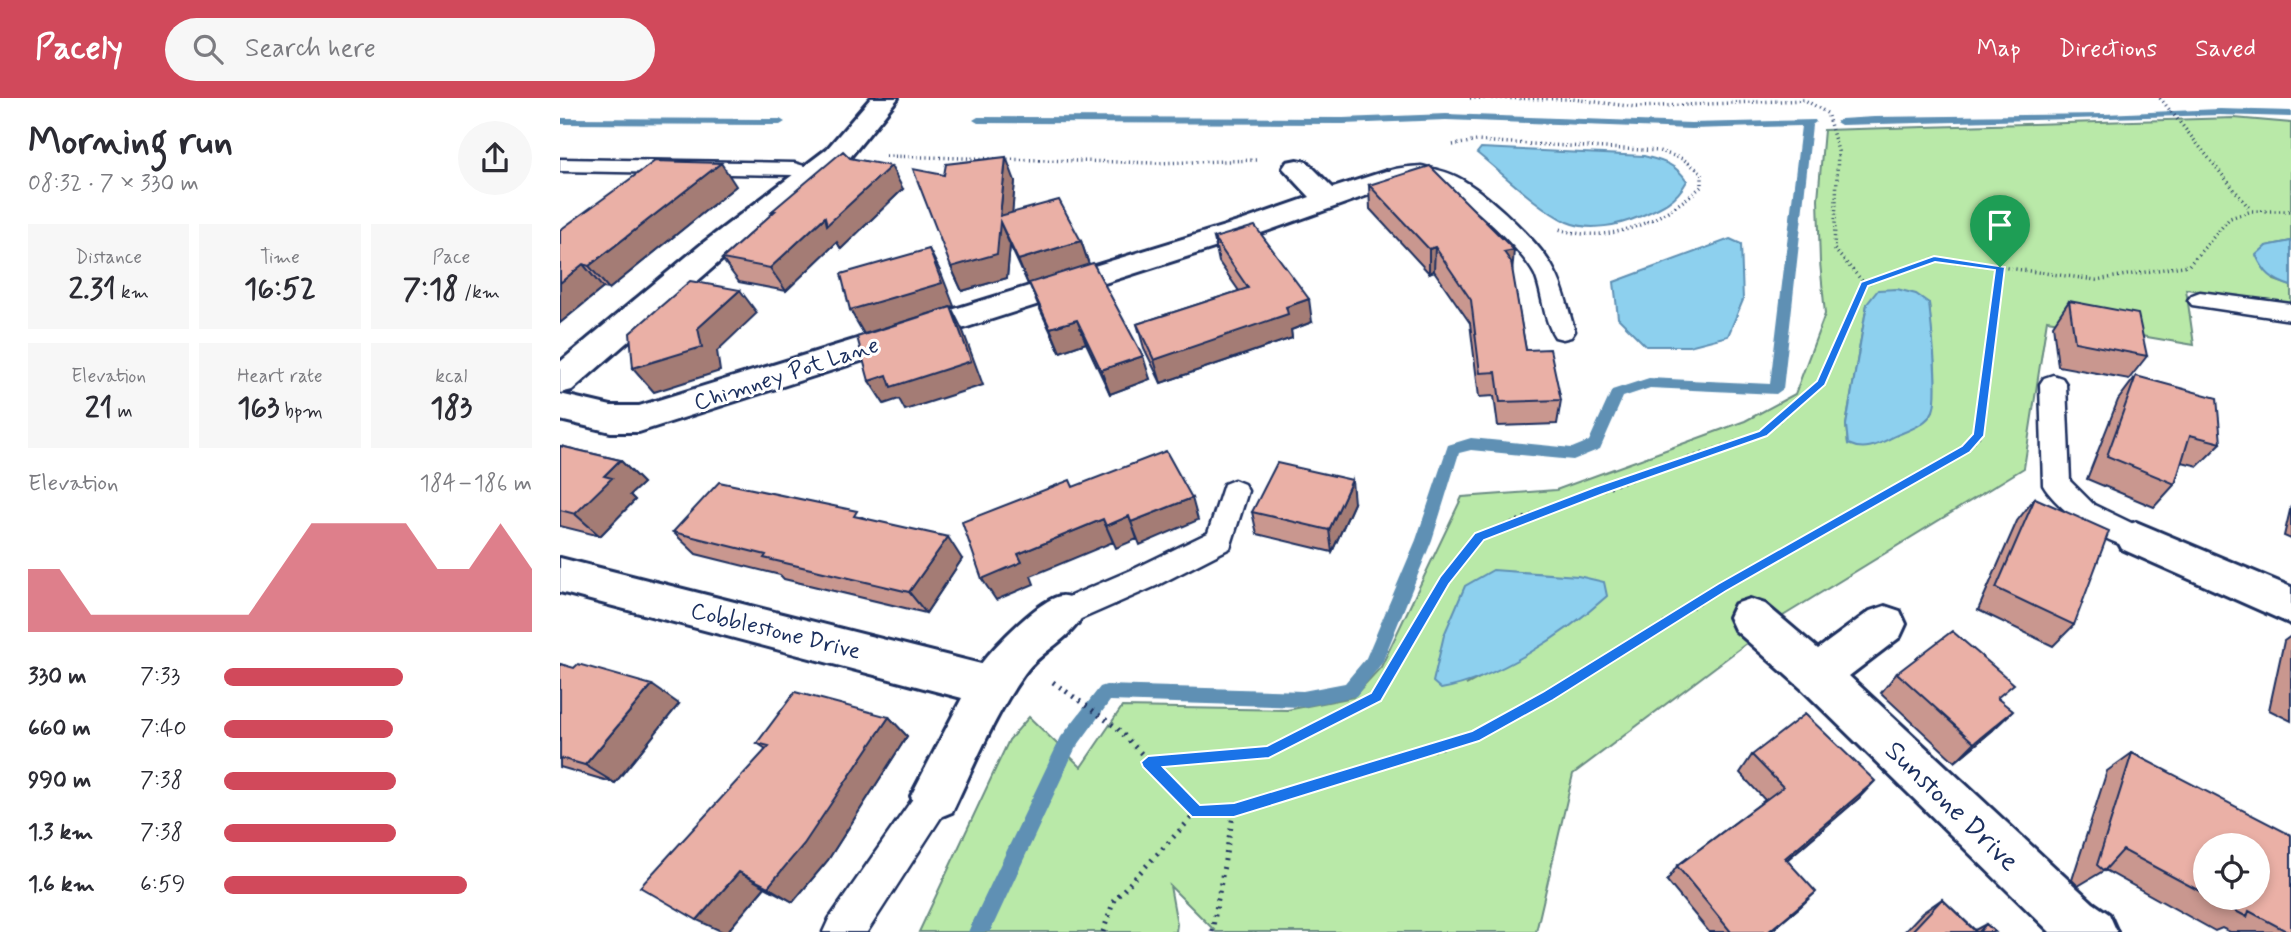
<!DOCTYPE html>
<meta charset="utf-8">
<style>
body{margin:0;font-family:Mynerve,sans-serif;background:#f7f7f7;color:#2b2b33;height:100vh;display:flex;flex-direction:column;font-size:26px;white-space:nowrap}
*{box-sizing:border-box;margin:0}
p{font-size:23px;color:#7c7c81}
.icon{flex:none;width:38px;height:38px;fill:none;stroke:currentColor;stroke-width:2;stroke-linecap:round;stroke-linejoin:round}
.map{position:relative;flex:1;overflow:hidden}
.drawer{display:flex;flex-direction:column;background:#fff;width:560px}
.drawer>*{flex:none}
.tools{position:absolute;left:1633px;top:735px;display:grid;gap:14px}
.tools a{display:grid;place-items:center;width:77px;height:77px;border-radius:50%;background:#fff;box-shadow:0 4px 10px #0003;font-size:35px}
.pin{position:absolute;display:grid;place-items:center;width:60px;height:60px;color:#fff;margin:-72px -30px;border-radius:50% 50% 50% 0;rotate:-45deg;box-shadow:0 0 7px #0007}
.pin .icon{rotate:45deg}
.round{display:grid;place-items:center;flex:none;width:74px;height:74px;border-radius:37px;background:#f7f7f7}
.summary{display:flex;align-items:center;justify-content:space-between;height:119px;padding:0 28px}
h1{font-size:38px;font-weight:700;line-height:52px}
.figures{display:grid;grid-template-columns:repeat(3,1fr);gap:10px;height:119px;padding:7px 28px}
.figures div{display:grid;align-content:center;border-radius:0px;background:#f7f7f7;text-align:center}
.figures b{font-size:30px;font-weight:700}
.figures small{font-size:19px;font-weight:400}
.figures p{font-size:19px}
.chart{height:196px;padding:14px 28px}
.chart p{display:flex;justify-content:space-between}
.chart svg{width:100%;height:126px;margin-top:7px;fill:#d1495b;opacity:.7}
ul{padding:0 28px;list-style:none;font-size:23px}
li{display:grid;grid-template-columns:112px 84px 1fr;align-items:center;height:52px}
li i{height:18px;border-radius:9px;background:#d1495b}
header{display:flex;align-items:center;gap:42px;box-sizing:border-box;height:98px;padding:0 35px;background:#d1495b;color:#fff}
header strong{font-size:33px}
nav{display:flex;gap:38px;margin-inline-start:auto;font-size:24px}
.search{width:490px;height:63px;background:#f7f7f7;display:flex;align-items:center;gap:18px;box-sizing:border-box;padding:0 24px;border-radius:38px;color:#7c7c81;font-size:26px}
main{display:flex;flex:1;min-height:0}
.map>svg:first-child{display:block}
.green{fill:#b9e9a8;stroke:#6a8c83;stroke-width:2;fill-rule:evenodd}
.water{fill:#8dd0ee;stroke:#5f90b4;stroke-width:2}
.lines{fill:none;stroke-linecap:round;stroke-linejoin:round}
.stream{fill:#5f90b4;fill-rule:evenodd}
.lane-casing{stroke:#1b2f5e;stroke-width:5}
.street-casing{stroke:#1b2f5e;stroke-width:6}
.path-far2{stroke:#1b2f5e;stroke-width:3.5;stroke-dasharray:1 3.5;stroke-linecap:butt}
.path-far1{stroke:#1b2f5e;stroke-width:4.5;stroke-dasharray:2 5;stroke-linecap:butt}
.path{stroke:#1b2f5e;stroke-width:5;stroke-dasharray:2 6;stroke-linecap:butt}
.lane{fill:#fff;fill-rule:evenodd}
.street{fill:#fff;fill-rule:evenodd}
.wall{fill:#c9978f;stroke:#1b2f5e;stroke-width:2;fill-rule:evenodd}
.shaded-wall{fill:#a47b74;stroke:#1b2f5e;stroke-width:2}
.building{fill:#eab0a6;stroke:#1b2f5e;stroke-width:2}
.route{fill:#1a73e8;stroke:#fff;stroke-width:2;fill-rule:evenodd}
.labels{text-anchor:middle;stroke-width:6;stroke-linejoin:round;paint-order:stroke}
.street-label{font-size:23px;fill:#1b2f5e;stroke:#fff}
.near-street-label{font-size:28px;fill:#1b2f5e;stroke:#fff}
</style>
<header>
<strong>Pacely</strong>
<div class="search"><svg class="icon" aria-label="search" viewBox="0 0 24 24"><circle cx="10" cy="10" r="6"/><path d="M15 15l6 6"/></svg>Search here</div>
<nav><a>Map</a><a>Directions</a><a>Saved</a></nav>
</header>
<main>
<section class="drawer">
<div class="summary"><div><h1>Morning run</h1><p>08:32 · 7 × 330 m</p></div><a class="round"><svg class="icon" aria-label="share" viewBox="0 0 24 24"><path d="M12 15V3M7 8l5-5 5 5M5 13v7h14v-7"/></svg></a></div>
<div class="figures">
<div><p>Distance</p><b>2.31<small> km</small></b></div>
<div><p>Time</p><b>16:52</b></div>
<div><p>Pace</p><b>7:18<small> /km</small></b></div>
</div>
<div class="figures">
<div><p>Elevation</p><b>21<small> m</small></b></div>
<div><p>Heart rate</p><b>163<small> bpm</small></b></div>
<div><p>kcal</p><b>183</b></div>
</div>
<div class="chart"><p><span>Elevation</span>184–186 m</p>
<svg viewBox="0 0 160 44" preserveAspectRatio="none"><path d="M0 44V22L10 22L20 38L30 38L40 38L50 38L60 38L70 38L80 22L90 6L100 6L110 6L120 6L130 22L140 22L150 6L160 22V44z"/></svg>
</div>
<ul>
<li><b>330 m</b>7:33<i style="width:58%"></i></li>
<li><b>660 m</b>7:40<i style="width:55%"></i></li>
<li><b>990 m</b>7:38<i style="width:56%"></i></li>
<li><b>1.3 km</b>7:38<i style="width:56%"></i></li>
<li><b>1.6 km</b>6:59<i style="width:79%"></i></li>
</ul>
</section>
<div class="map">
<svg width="1731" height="834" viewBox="0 0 1731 834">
<rect width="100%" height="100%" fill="#fff"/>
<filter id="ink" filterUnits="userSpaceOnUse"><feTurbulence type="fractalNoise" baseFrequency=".0143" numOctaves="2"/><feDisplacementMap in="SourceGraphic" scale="14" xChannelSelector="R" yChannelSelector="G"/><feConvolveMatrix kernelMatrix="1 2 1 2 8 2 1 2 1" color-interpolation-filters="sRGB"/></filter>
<g filter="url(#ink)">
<!-- green -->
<path class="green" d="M1674,20L1731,25V143L1706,148L1714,182L1731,188V207L1626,191L1634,247L1487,222L1464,370L1223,518L1013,676L976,834H656L610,788L617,826L616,834H359L449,642L469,619L521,669L562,609L727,612L793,599L821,569L902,399L996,392L1185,323L1235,296L1265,216L1260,164L1258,101L1264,32ZM1369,205L1375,273L1373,313L1288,346L1286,327L1307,206ZM1046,498C1005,536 956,561 906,587Z"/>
<!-- water -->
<path class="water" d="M921,50L1084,58C1103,63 1116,66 1127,83C1116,103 1102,109 1081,118C1060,127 1030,134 1007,124C979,111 942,75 917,55Z
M1170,141L1181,146L1183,202L1168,238L1129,248H1086L1058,220L1054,184Z
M1731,143V188C1712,182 1704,175 1696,157L1706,148Z
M1337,191L1356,196L1369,205C1371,226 1380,296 1373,313C1367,327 1346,333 1333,339C1317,347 1305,354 1288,346L1286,327L1307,206L1318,192Z
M933,472L1018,478L1044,484L1047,498C1006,535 936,582 881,591L873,584L884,537L905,488Z"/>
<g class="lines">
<!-- stream -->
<path class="stream" d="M1660,11L1731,13V19L1660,17L1281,27L1276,24L1281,21L1314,19L1544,16Z
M886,16L1131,25L1255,22L1256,24L1252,27L1223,291L1216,296L1090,290L1063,299L1040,351L1013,362L911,352L899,355L872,442L822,565L796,598L743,609L550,603L515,651L430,834H408L501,639L540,589L546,587L743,593L785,585L806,560L856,442L888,347L911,340L1012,350L1029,343L1052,292L1089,280L1210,286L1241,28L1131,31L886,22L783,26L418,25L413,22L418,19L783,20Z
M0,20L220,21L225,24L220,27L0,26Z"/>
<defs>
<path id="lane" d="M0,61L234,65L261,73L264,77L261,81L254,83L233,77L0,73Z
M861,68C874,71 886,73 897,79C925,93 980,144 994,172C1005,191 1008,213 1015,233L1011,239L1003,241L995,239C983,221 983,196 975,177C963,152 898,91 872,83C853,77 836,90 819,85L816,81C825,70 847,69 861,68Z
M1640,194L1731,206V222L1632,207L1628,202L1632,197Z
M1493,277L1502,280L1506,286L1510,383L1534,407L1586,432L1590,440L1586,448C1558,458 1497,412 1483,387L1480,286L1484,280Z
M674,382L684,386L688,393L670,450L596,488L514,524L503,528L492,524L488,515L492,506L576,470L648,435L664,386Z
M375,681L387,686L392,698L387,710L307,834H263L269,821L363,686Z"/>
<path id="street" d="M311,0H338L287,63L165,159L12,292L0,295V264L143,145L267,51Z
M737,62L747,64L773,90L826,73L836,75L840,81L836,87L704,134L79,334H51L0,322V296L51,308H79L684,122L750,99L723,70L727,64Z
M1576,424L1731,489V526L1562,451L1556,440L1562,429Z
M0,460L421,566C434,549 481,499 502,498C506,497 513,501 518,502L524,515C511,542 481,552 464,576C434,618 414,668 392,714L375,721L358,714L351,698L402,600L0,494Z
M1190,501L1205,506L1258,551L1310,513L1325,508L1340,513L1346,526L1340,539L1289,578L1533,805L1549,816L1557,834H1490L1242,591L1175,532L1169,519L1175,506Z"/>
</defs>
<!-- lane casing -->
<use href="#lane" class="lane-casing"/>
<!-- street casing -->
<use href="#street" class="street-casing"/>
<!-- path-far2 -->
<path class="path-far2" d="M910,0L1012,1L1076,9L1245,2L1267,15L1278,53L1274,151L1305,186L1291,216
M1600,0L1690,111
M893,47L917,43L1099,53L1123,61L1142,75V88C1103,122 1051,148 999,131
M326,58L596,65L699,62
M1305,186L1374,161L1440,169
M1434,216L1440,169L1536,182L1629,167L1670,120L1692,113H1731"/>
<!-- path-far1 -->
<path class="path-far1" d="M1189,474L1406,351L1418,338L1434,215
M881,489L919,438L1039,392L1203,335L1261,285L1292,215"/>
<!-- path -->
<path class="path" d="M493,584L557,630L637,714
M588,664L709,654L816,599L882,488
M543,834L554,802L637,714L674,712L915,639L1050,561L1148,498
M652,834L674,712"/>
<!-- lane -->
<use href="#lane" class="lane"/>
<!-- street -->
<use href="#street" class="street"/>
</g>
<!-- wall -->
<path class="wall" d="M290,60L343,91L281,151L277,144L226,193L179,184L162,161L213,115L212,113Z
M384,77L455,83L452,115L521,143L529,166L590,281L550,296L526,245L500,254L479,209L469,185L468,186L450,147L447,180L402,193L391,169Z
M809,87L952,174L966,252L1001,302L997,326L938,328L934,298L919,299L910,225L874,173L869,175L810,111Z
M176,88L49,191L43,190L0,225V132Z
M654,140L752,224L731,232L732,240L601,285L584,250L577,226L679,193L659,164Z
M1509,203L1587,258L1569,281L1498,268L1493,227Z
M1576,278L1661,345L1638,368L1622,364L1615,386L1594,409L1527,381L1558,302Z
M0,348L60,362L83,385L70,397L75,402L40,438L0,428Z
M1475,400L1514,527L1493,548L1418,512L1457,423Z
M794,405L772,454L697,436L692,414Z
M1731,408V441L1724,438Z
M302,419L402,461L366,515L224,481L220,477L136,456L113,434Z
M1731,538V623L1709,612L1724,543Z
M0,566L119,606L55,685L0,669Z
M1337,575L1439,601L1433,632L1395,664L1321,595Z
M329,619L347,638L268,762L233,804L205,789L167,834H163L206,651L197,645Z
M1572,655L1731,834H1670L1662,830L1655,833L1545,772L1518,788L1512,782L1547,673ZM1645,747L1698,800H1645Z
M1192,657L1299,700L1227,762L1241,808L1210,834H1149L1107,783L1117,768L1205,702L1180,675Z
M1382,801L1415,832L1426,826L1435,834H1344L1362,815Z"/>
<!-- shaded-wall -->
<path class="shaded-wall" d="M446,59L455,83L450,142L440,118Z
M161,65L176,88L49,191L29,168Z
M331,68L343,91L281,151L277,144L226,193L210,170L265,119Z
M440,124L450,147L447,180L402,193L391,169Z
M521,143L529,167L468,186L458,162Z
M875,149L874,173L869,175V151Z
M369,151L381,175L394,208L304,236L290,212Z
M954,152L952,176L944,154Z
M23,166L43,190L0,225V185Z
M180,192L197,215L157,253L160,273L94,294L73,270L138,230Z
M749,201L752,224L731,232L732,240L601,285L594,262L726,209Z
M391,209L403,233L423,287L345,312L339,301L324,306L309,283L327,277Z
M517,222L526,245L500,254L490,230Z
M583,258L590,281L550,296L541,272Z
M60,362L83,385L70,397L75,402L40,438L15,416L44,378Z
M792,382L794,405L772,454L769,432Z
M632,400L638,422L580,447L571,424Z
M569,418L577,441L556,450L546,428Z
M543,421L553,444L471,478L474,486L436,502L422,481L458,456Z
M388,439L402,461L366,515L349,494Z
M92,587L119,606L55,685L25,667Z
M1453,613L1433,632L1395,664L1414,645Z
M329,619L347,638L268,762L233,804L208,789Z
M1315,683L1299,700L1211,775L1225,760Z
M179,774L205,789L167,834H163L137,822Z
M1256,794L1241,808L1210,834H1208Z"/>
<!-- building -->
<path class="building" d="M283,53L290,60L331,68L267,127L265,119L210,170L162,161L215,113H212Z
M446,59L440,118L499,102L521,143L458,162L440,124L437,156L391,169L353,71L384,77L386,66Z
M95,63L161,65L29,168L23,166L0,185V132Z
M870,68L954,152L944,154L951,164L966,252L990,251L1001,302L940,304L936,274L920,275L911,202L875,149L869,151L809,87Z
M695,128L749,201L726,209L728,216L594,262L577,226L688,190L654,140Z
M369,151L382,185L290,212L281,176Z
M533,165L583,258L541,272L517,222L490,230L469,185Z
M130,183L180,192L138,230L142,249L73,270L70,235Z
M1509,203L1578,216L1587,258L1515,244Z
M391,209L411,263L331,289L327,277L309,283L297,239Z
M1576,278L1657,300L1661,345L1630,337L1615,386L1547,358Z
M0,348L60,362L44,378L52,380L15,416L0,412Z
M606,353L632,400L571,424L569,418L546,428L543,421L458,456L462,464L422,481L402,424L510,382L513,389Z
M717,365L792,382L769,432L692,414Z
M159,384L297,413L294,418L388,439L349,494L204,460L206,457L113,434Z
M1475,400L1549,433L1514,527L1436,490Z
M1392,533L1454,586L1437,600L1453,613L1414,645L1337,575Z
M0,566L14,570L18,566L92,587L25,667L0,660Z
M235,594L329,619L244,746L208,789L179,774L137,822L80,789L209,648L197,645Z
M1245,616L1315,683L1225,760L1256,794L1208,834H1171L1117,768L1223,689L1192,657Z
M1572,655L1731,737V834H1728L1689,813L1687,819L1651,800H1698V747H1645V796L1563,752L1544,773L1537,767Z
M1382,801L1416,834H1351Z
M1426,826L1435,834H1419Z"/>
</g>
<!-- route -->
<path class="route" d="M1374,158L1445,169L1424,338L1410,354L1166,493L993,602L919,643L674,719H632L583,669L581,664L588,658L707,648L811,595L880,479L915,435L1035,389L1199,333L1257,283L1301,184ZM1375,164L1435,172L1413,336L1402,348L1158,486L983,594L912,633L674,705L640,707L603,669L709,660L821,603L889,486L924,442L1043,396L1207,338L1265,287L1308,188Z"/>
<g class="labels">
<!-- street labels -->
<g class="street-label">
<text transform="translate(226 275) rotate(-18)" y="8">Chimney Pot Lane</text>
<text transform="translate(216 532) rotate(14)" y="8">Cobblestone Drive</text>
</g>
<!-- near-street labels -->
<g class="near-street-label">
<text transform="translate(1393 707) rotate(44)" y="10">Sunstone Drive</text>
</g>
</g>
</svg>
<div class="tools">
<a><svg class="icon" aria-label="locate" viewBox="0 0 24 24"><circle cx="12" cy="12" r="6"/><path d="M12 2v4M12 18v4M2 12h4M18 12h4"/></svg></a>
</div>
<div class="pin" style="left:1440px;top:169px;background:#1e9e55"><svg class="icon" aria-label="arrive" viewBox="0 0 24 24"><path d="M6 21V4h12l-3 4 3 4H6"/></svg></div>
</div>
</main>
